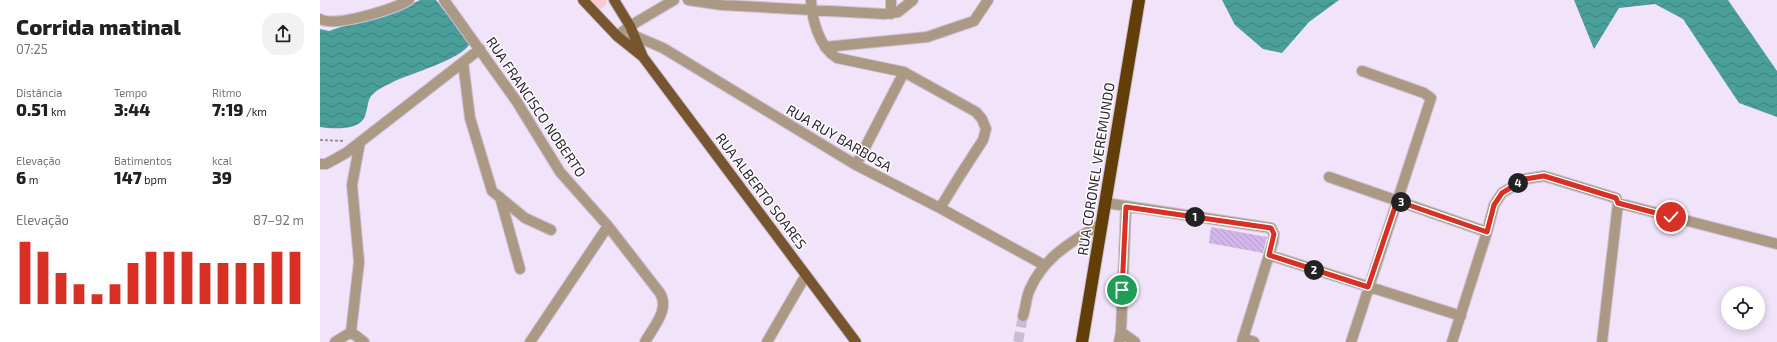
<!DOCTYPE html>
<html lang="pt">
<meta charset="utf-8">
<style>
body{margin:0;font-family:"Exo 2",sans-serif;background:#f2f2f2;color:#202124;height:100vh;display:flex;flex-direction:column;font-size:15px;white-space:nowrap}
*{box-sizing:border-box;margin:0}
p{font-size:13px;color:#757577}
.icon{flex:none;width:22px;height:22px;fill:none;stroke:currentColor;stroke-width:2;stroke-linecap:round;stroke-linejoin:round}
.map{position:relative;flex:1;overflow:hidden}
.sheet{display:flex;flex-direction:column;background:#fff;width:320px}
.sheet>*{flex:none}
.fabs{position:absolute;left:1401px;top:286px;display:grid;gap:8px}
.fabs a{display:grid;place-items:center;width:44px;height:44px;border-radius:50%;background:#fff;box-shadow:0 2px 10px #0003;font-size:20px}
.pin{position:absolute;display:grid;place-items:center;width:34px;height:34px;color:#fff;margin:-17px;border:2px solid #fff;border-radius:50%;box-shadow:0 1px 4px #0007}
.km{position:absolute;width:20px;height:20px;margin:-10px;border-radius:50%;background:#222;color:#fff;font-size:11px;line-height:20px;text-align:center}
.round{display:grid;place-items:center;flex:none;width:42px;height:42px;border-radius:16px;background:#f2f2f2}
.headline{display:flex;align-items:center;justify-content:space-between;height:68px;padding:0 16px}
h1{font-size:22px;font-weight:800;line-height:30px}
.metrics{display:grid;grid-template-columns:repeat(3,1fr);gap:6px;height:68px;padding:4px 16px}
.metrics div{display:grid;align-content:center}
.metrics b{font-size:17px;font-weight:800}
.metrics small{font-size:11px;font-weight:400}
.metrics p{font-size:11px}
.chart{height:112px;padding:8px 16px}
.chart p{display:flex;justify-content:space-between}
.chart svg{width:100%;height:72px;margin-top:4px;stroke:#d93025;stroke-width:6}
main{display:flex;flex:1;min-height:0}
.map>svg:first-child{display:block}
.green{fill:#fbcad0}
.water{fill:url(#water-waves)}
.building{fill:url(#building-back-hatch)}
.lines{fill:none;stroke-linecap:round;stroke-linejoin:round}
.minor-tunnel{stroke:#c9bdd2;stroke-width:10;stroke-dasharray:10 5;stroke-linecap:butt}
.minor-casing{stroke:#cdc1d6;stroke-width:12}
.major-casing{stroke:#cdc1d6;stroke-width:12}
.highway-casing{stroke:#cdc1d6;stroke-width:14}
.path{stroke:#9c91a4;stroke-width:2;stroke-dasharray:3 2;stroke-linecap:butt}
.minor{stroke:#ac9984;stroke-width:10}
.major{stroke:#77562f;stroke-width:10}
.highway{stroke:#633f07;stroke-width:12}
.route-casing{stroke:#fff;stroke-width:8}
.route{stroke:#d93025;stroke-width:5}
.labels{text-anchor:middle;stroke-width:3;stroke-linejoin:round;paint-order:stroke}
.street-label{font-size:14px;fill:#2e2634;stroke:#fff}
</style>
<main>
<section class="sheet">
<div class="headline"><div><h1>Corrida matinal</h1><p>07:25</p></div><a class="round"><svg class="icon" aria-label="share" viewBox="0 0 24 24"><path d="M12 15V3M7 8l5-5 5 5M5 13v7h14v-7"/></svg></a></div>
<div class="metrics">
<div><p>Distância</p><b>0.51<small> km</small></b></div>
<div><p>Tempo</p><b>3:44</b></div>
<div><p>Ritmo</p><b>7:19<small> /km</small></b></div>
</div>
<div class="metrics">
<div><p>Elevação</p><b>6<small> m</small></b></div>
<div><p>Batimentos</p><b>147<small> bpm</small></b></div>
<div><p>kcal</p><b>39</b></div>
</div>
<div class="chart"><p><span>Elevação</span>87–92 m</p>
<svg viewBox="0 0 160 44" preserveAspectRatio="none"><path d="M5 44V6M15 44V12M25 44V25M35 44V32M45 44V38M55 44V32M65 44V19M75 44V12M85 44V12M95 44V12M105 44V19M115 44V19M125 44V19M135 44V19M145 44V12M155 44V12"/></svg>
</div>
</section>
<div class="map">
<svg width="1457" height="342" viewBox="0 0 1457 342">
<defs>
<pattern id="water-waves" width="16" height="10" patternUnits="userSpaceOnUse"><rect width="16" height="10" fill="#4a9f9a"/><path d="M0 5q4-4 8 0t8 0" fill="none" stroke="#3e817e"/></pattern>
<pattern id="building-back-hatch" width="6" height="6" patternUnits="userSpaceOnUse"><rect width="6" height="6" fill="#d4b5eb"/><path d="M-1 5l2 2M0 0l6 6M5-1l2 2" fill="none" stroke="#b69cca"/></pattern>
</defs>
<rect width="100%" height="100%" fill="#f0e3fa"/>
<!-- green -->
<path class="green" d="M267,0H287L286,5L281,9H276Z"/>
<!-- water -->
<path class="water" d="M100,0H116L150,43C142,60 90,73 71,83C65,86 58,89 53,94C47,99 48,109 45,116C40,131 12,129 0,127V29L9,31L47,18L75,12Z
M902,0H1019L989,22L962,53L943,49L915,25Z
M1254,0H1408L1457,71V117L1419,103L1363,19L1335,4L1299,8L1274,49Z"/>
<!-- building -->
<path class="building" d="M891,227L947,237L943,253L889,243Z"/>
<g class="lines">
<!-- minor-tunnel -->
<path class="minor-tunnel" d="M698,342L703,316"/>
<defs>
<path id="minor" d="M124,0L197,102L240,172L288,226L340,293C350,310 333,327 325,342
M368,0L402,5L564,14L578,12L593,0
M491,0C492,20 499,47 517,58L584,72L656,112L662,119L666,129L663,140L639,177L620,208
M571,14V0
M0,19C14,28 74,9 89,0
M297,36L310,26L354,0
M309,40L315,36L343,48L536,165L620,208L724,265
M505,47L607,37L654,21L668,0
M143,62L150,118L172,191L205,218L231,230
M0,164H6L26,153L160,49
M536,165L584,72
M1009,177L1167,232
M180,197L200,269
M786,203L951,228L954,234L953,242L922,342
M1298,203L1457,244
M949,255L1141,316
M703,316C706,307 706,297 710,289C725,255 754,241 783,222
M31,332L39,262L32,185L40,142
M801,332L815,342
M923,338L934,342
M15,342L31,332L44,342
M210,342L288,226
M447,342L486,275
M799,342L801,332L806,207
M1031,342L1111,98L1104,93L1042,71
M1132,342L1167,232L1174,205L1182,193L1205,179L1224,176L1296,198L1298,203L1282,342"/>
<path id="major" d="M263,0L297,36L322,56
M294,0L310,26L323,57L536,342"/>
<path id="highway" d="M762,342L819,0"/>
</defs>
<!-- minor casing -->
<use href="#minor" class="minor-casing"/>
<!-- major casing -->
<use href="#major" class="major-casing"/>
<!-- highway casing -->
<use href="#highway" class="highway-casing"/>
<!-- path -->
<path class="path" d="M0,140L25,141"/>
<!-- minor -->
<use href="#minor" class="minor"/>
<!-- major -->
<use href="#major" class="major"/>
<!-- highway -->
<use href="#highway" class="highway"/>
</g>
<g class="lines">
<defs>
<path id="route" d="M802,290L806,207L951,228L954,234L949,255L1048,287L1077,201L1167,232L1174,205L1182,193L1205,179L1224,176L1296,198L1298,203L1351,217"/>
</defs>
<!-- route casing -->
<use href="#route" class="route-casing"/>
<!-- route -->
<use href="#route" class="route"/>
</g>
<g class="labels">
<!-- street labels -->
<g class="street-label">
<text transform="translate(216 107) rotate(56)" y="5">RUA FRANCISCO NOBERTO</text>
<text transform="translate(519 138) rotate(30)" y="5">RUA RUY BARBOSA</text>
<text transform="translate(776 169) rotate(-81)" y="5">RUA CORONEL VEREMUNDO</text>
<text transform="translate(441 191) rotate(53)" y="5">RUA ALBERTO SOARES</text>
</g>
</g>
</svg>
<div class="fabs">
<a><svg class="icon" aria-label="locate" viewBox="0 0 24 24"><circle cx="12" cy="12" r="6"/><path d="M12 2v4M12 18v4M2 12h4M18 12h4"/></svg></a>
</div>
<div class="pin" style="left:802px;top:290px;background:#1e9e55"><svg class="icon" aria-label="arrive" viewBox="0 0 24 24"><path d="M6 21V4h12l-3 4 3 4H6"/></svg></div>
<div class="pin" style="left:1351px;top:217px;background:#d93025"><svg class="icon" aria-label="check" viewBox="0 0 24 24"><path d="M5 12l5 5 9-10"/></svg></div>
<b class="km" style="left:875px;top:217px">1</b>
<b class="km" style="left:994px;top:270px">2</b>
<b class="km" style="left:1081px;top:202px">3</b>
<b class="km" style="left:1198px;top:183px">4</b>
</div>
</main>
